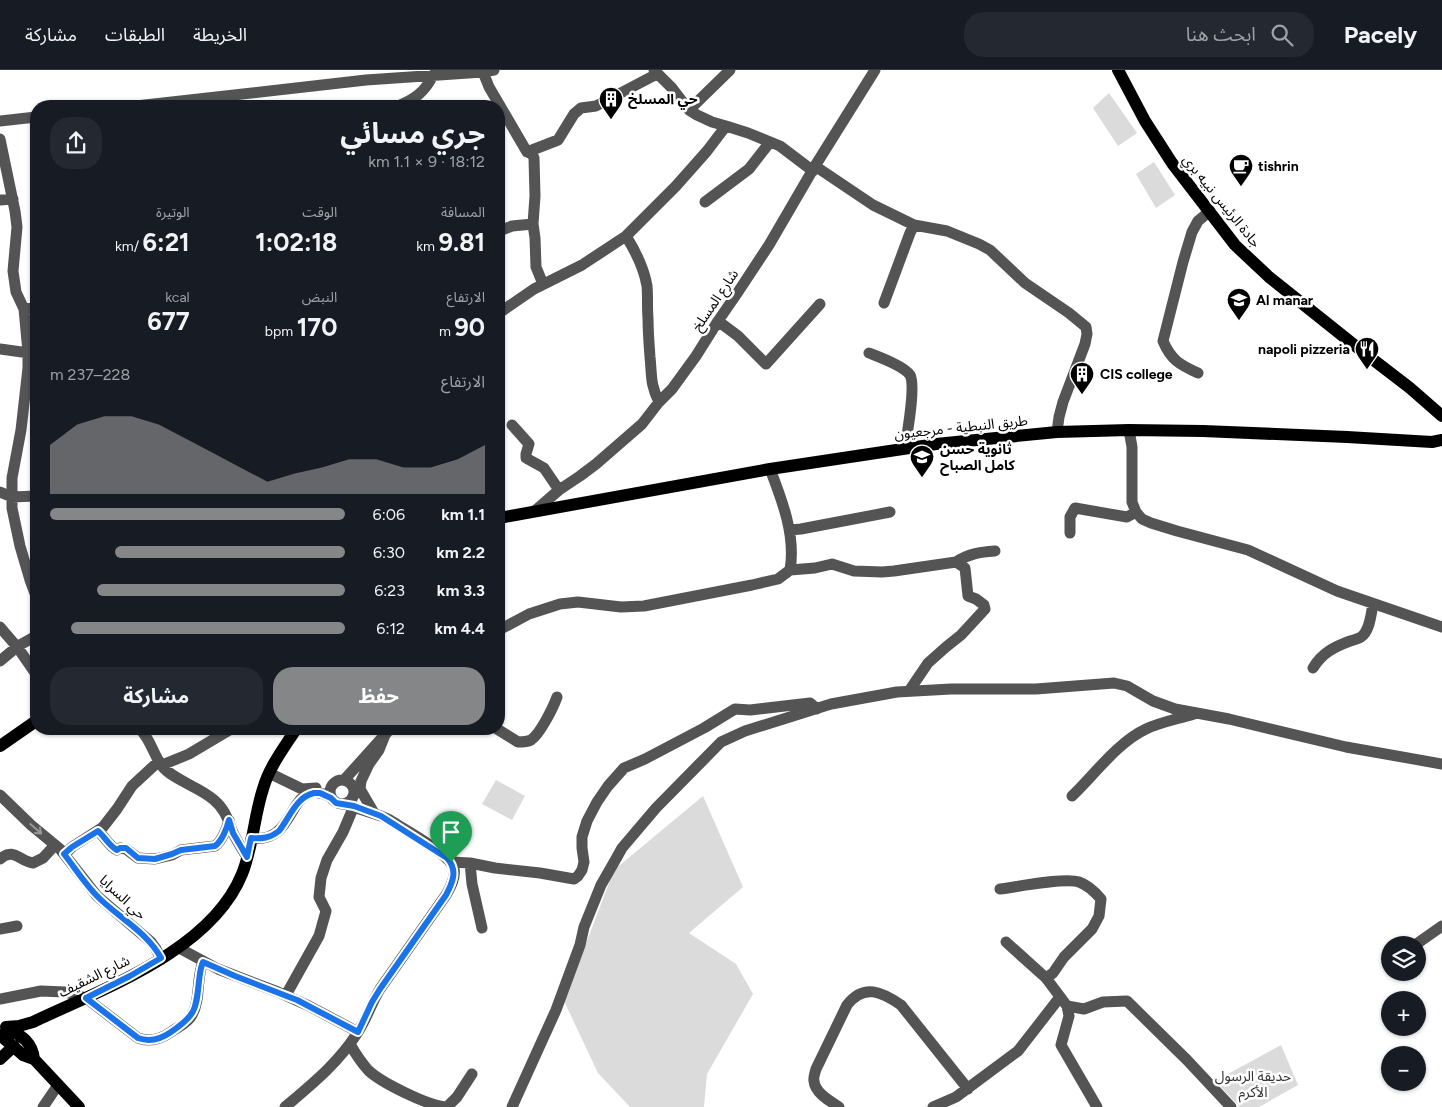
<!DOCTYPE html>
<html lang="ar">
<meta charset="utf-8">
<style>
body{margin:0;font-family:Figtree,"Noto Sans Arabic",sans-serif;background:#242831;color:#f1f3f6;direction:rtl;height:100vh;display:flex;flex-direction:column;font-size:19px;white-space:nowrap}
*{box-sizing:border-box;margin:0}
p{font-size:16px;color:#9ea1a6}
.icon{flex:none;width:28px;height:28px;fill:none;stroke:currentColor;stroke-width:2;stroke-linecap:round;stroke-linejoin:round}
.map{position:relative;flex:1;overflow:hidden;direction:ltr}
.sheet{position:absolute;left:30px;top:30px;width:475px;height:635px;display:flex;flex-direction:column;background:#171b24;border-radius:20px;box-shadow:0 1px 4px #0004;direction:rtl}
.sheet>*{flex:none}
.tools{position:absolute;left:1381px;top:866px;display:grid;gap:10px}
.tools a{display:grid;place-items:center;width:45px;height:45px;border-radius:50%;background:#171b24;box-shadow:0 1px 4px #0004;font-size:25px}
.pin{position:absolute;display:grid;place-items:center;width:42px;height:42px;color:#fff;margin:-51px -21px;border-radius:50% 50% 50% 0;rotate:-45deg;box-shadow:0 0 5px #0007}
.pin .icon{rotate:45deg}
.round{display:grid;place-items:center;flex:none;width:52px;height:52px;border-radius:20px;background:#242831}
.head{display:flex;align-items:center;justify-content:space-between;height:85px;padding:0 20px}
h1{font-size:28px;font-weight:700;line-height:38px}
.figures{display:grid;grid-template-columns:repeat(3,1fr);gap:8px;height:85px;padding:5px 20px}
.figures div{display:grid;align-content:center}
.figures b{font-size:25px;font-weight:700}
.figures small{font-size:14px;font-weight:400}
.figures p{font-size:14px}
.chart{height:140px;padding:10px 20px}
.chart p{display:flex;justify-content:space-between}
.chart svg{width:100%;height:90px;margin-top:5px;fill:#858687;opacity:.7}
.action{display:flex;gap:10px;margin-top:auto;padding:10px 20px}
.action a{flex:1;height:58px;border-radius:20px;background:#858687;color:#fff;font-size:20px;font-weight:700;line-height:58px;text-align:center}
.action a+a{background:#242831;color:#f1f3f6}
ul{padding:0 20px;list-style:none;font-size:16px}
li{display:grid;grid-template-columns:80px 60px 1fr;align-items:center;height:38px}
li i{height:12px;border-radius:6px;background:#858687}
header{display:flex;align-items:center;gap:30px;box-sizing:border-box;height:70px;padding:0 25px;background:#171b24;border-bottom:1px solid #363941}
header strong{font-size:24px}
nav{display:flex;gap:28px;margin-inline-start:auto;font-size:18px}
.search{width:350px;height:45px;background:#242831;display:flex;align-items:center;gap:12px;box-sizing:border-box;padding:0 18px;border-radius:20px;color:#9ea1a6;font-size:19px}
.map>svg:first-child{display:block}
.green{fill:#dbdbdb}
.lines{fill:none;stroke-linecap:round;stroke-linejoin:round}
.minor{stroke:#545454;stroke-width:11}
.major{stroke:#000;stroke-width:12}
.oneway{stroke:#989898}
.route-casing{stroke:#fff;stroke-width:10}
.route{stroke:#1a73e8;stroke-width:6}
.labels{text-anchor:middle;stroke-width:5;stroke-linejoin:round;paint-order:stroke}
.poi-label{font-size:14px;font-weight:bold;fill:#000;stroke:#fff;text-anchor:start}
.street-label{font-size:14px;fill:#000;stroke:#fff}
.park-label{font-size:14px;fill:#323232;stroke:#fff}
</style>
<header>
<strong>Pacely</strong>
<div class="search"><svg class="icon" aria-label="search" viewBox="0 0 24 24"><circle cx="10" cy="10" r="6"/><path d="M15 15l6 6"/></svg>ابحث هنا</div>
<nav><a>الخريطة</a><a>الطبقات</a><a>مشاركة</a></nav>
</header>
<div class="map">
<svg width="1442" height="1037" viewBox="0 0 1442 1037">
<rect width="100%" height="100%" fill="#fff"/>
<!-- green -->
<path class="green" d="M1109,23L1137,63L1118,76L1093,38Z
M1154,92L1175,125L1156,138L1136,104Z
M496,710L525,726L512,750L482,734Z
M703,726L743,817L689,863L736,894L753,924L707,1004L704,1037H630L598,1003L564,931L614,800Z
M1281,975L1298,1015L1259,1037H1240L1215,1011Z"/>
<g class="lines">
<!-- minor -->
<path class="minor" d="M654,0L672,18L689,40L697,45L712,52L726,56
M483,2L489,17L527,82L532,84L534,88L535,126L533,154L535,168L536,197L543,214
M136,36L366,10L483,2L494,0
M398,36C415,29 425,22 433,5
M689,40L730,0
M0,51L36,47
M0,69L15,141L17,157L13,201L16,222L24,239L28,282V298L21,360L12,408V438L20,476L30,510L36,526
M527,82L558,70L574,44L581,38L596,36L657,4
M815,96L873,135L914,155L910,163L884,233
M0,130L13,129
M705,132L749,99L770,72
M914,155L947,161L979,174L990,180L1025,213L1069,243L1086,257L1087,264L1085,274L1063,332L1059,347L1057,362
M499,161L512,156L533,154
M626,166C636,182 644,198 647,216C648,226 647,237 648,248C648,261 649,274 650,287C652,306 650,314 659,332
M24,239L36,238
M499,243L534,219L582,195L626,166L676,116L707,81L726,56L748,63L780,76L813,101
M718,251L738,266L766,294L820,234
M0,279L36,284
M869,283C879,287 904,296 910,305C916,316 907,364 905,378
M1198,303C1180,295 1171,290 1163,271L1183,192L1192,162L1198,151L1210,141
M512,355L529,374L526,384V388L544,398L559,420
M1129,360L1132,377V432L1136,442L1142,449L1151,453L1177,461L1248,480L1337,521L1442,557
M770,399C782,430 796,466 790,500
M0,422L12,427L36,426
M536,440L559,420L580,406L596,394L642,354L659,332L672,319L696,286L718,251L738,222L769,175L815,96L875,0
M790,460L801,459L890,442
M1070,463V447L1075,438L1127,447L1136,442
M956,492C968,484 980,482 995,481
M0,557L18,578L36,604
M499,560L529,544L560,534L578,532L621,537L644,536L752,515L778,509L790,500L815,498L832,494L854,501L882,502L894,501L956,492L965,498L968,526L976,529L984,535L985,539L961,565L946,577L928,593L909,621
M0,591L18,576L36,566
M1313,598C1322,583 1334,577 1350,571C1353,570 1358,569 1361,567C1370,561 1371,544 1373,534
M140,659C151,670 153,684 162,696C173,710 200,717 214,730C225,739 228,750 233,763C237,771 242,779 247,787
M497,659L518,672C523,672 527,672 531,670C540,664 553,638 557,627
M162,695L189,684L231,659
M269,703L302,719L316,718
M345,709L390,659
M330 722a12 12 0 1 1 24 0a12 12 0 1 1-24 0Z
M0,725L31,755L60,779L97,826L151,872L156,879L161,889
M1072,726C1094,705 1118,672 1146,659C1161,652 1178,649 1194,644
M374,743L360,719L361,711L369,694L379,680L385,665
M98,761C105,767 109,776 117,780L120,778L126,779L138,788L155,789L172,785L181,780L215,776C222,771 227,758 229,750
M251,768C296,774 287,717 320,723C324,724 328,726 331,727
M65,784L72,777L103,757L117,739L132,716L159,691
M0,789C14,777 19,791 33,793L43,788L55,775
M451,792L470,793L495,798L540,803L574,809L578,806L582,800L584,792L582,778V767L587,751L597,732L608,716L624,698L645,689L704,658L735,639L750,640L810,633L817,639
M470,793L472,814L482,858
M1000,819C1017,817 1065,807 1079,812C1088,815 1095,822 1101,829L1099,846L1092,859L1064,887L1053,903L1046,908L1067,936
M0,859L17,856
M1006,872L1046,908
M1415,875L1442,856
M179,878L218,899L278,922L309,936L358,962
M1388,894L1390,893
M286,925L319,866L326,841L319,827L321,808L327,790L343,762L354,736
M0,929L41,921L65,922L86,928L138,968C149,972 161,969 171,962C178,957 188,953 192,945C201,929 196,908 203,892
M350,974C355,983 361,992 368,1000C380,1012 430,1037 447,1037L457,1027L472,1004
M43,1037L58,1015
M285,1037C312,1014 337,994 356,965C366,951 371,934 380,919L446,825C450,818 456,808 454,799C451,784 402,758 388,749L381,746L344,734
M512,1037L556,940L580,875L584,857L601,815L617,787L622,778L656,738L721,672L745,661L831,634L897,622L951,619H1036L1114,613L1127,616L1153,631L1175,639L1229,649L1346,677L1442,694
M839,1037C830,1031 815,1023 814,1011C813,1008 815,1003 816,999L847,935C864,913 882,922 901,935L968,1019
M933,1037L956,1027L1018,981L1060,927
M1097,1037L1061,975L1069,946L1067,936L1084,939L1103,932L1127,931L1187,990L1231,1037"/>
<!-- major -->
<path class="major" d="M1118,0L1145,51L1172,93L1235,175L1269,207L1358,278L1410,318L1442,346
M499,448L770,399L936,374L1057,362L1129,360L1203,361L1347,367L1432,372L1442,370
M0,676L36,651
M6,957L19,956L33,952C102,919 211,881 242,804C253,777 254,746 263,719C269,697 284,678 296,659
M7,958C21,966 32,971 34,989L79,1037
M0,965L23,985L34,989
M0,989L14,976"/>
</g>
<!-- one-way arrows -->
<defs><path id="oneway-shaft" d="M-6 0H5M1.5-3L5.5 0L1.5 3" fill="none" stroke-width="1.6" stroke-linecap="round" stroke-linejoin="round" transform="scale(1.25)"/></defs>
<use class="oneway" href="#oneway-shaft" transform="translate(36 759) rotate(41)"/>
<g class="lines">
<defs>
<path id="route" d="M314,723H320L331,728L336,733L354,736L381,746L447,788C458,800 453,812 446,825L380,919L372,932L358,962L297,930L235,906L203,892C200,899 200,904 199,911C196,940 196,945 171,962C161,969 149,972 138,968L86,928L130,906L161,888C147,862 119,848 98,827C85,814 75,798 64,784L72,777L98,761C105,767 109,776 117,780L120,778H126L138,788L155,789L172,784L181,780L215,776C222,771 227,758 229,750L233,763L247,787L251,768C262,769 270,768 279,761C290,747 296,727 314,723Z"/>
</defs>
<!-- route casing -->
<use href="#route" class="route-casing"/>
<!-- route -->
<use href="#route" class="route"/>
</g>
<!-- icons -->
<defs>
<symbol id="building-pin" viewBox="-11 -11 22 30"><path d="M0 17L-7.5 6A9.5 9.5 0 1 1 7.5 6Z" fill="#000" stroke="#fff"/><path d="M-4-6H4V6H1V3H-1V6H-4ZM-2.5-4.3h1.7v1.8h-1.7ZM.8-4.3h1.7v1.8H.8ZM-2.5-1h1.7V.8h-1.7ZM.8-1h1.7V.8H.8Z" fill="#fff"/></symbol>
<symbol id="cafe-pin" viewBox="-11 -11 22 30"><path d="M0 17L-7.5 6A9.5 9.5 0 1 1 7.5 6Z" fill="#000" stroke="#fff"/><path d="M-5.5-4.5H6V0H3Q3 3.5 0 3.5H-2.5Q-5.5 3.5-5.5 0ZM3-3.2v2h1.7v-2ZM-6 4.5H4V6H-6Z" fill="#fff"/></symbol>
<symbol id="university-pin" viewBox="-11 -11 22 30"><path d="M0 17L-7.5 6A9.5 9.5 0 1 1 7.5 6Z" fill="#000" stroke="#fff"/><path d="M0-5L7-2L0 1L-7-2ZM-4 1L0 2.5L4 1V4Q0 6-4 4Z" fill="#fff"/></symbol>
<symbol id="restaurant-pin" viewBox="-11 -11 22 30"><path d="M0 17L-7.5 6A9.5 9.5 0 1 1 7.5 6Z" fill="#000" stroke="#fff"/><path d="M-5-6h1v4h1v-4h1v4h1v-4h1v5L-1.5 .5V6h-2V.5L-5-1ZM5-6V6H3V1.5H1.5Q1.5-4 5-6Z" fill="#fff"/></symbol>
<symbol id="school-pin" viewBox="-11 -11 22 30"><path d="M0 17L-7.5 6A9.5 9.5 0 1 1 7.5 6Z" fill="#000" stroke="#fff"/><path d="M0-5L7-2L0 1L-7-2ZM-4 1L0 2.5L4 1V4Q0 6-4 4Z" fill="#fff"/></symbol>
</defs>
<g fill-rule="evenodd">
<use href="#building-pin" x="597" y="15" width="28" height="38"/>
<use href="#cafe-pin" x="1227" y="82" width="28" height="38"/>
<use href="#university-pin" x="1225" y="216" width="28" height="38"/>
<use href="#restaurant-pin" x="1353" y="265" width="28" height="38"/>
<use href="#building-pin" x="1068" y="290" width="28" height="38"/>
<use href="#school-pin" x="908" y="373" width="28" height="38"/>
</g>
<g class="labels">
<!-- poi labels -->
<g class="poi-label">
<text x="628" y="34">حي المسلخ</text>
<text x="1258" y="101">tishrin</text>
<text x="1256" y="235">Al manar</text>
<text x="1350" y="284" text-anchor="end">napoli pizzeria</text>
<text x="1100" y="309">CIS college</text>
<text x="940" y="384">ثانوية حسن<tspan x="940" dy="16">كامل الصباح</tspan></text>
</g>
<!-- street labels -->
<g class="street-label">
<text transform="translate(1222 131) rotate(51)" y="5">جادة الرئيس نبيه بري</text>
<text transform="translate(715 230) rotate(-56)" y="5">شارع المسلخ</text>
<text transform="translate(961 357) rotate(-6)" y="5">طريق النبطية - مرجعيون</text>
<text transform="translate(123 827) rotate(43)" y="5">حي السرايا</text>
<text transform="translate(94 906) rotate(-26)" y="5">شارع الشقيف</text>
</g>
<!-- park labels -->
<g class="park-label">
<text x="1253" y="1011">حديقة الرسول<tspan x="1253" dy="16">الأكرم</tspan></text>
</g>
</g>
</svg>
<div class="tools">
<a><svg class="icon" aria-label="layers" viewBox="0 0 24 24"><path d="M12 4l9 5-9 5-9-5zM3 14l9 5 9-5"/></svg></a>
<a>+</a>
<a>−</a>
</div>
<div class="pin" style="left:451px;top:792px;background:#1e9e55"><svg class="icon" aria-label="arrive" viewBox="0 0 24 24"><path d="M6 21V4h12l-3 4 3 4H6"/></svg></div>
<section class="sheet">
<div class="head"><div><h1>جري مسائي</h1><p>18:12 · 9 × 1.1 km</p></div><a class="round"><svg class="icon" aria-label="share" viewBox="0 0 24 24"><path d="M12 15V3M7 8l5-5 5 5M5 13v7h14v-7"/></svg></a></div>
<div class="figures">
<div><p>المسافة</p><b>9.81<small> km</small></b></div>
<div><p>الوقت</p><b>1:02:18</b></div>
<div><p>الوتيرة</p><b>6:21<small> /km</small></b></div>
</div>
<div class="figures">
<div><p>الارتفاع</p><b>90<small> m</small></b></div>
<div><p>النبض</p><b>170<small> bpm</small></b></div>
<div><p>kcal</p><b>677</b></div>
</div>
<div class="chart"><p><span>الارتفاع</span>228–237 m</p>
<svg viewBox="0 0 160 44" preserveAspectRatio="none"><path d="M0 44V20L10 10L20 6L30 6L40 10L50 17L60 24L70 31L80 38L90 34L100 31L110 27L120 27L130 31L140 31L150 27L160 20V44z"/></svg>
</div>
<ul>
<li><b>1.1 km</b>6:06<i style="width:100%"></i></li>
<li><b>2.2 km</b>6:30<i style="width:78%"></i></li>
<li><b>3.3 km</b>6:23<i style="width:84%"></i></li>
<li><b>4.4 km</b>6:12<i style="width:93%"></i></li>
</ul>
<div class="action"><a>حفظ</a><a>مشاركة</a></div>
</section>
</div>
